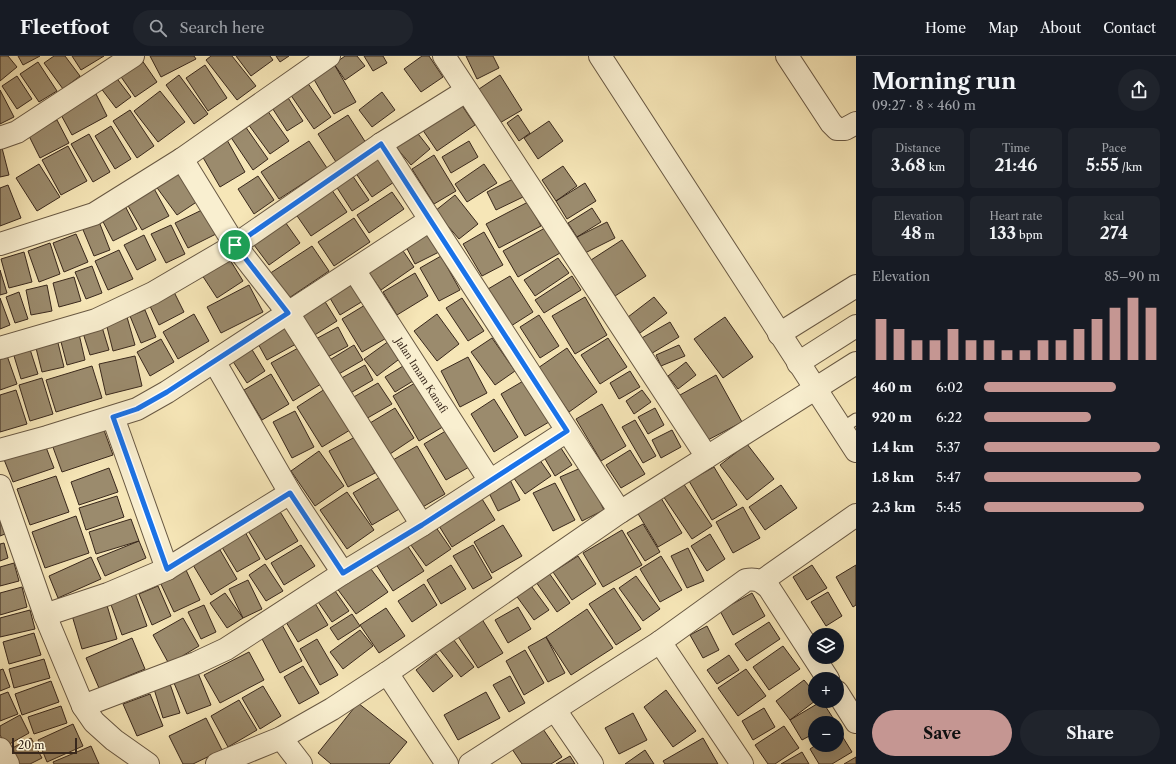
<!DOCTYPE html>
<meta charset="utf-8">
<style>
body{margin:0;font-family:"Libre Caslon Text",serif;background:#20242c;color:#f1f3f6;height:100vh;display:flex;flex-direction:column;font-size:15px;white-space:nowrap}
*{box-sizing:border-box;margin:0}
p{font-size:13px;color:#9ea1a6}
.icon{flex:none;width:22px;height:22px;fill:none;stroke:currentColor;stroke-width:2;stroke-linecap:round;stroke-linejoin:round}
.map{position:relative;flex:1;overflow:hidden}
.details{display:flex;flex-direction:column;background:#171b24;width:320px}
.details>*{flex:none}
.buttons{position:absolute;left:808px;top:572px;display:grid;gap:8px}
.buttons a{display:grid;place-items:center;width:36px;height:36px;border-radius:50%;background:#171b24;box-shadow:0 4px 16px #0002;font-size:20px}
.scale{position:absolute;left:12px;bottom:10px;width:65px;box-sizing:border-box;padding-left:4px;border:2px solid #39281c;border-top:0;font-size:11px;line-height:14px;white-space:nowrap;color:#39281c;-webkit-text-stroke:3px #f9efd0;paint-order:stroke}
.pin{position:absolute;display:grid;place-items:center;width:34px;height:34px;color:#fff;margin:-17px;border:2px solid #fff;border-radius:50%;box-shadow:0 1px 4px #0007}
.round{display:grid;place-items:center;flex:none;width:42px;height:42px;border-radius:21px;background:#20242c}
.headline{display:flex;align-items:center;justify-content:space-between;height:68px;padding:0 16px}
h1{font-size:22px;font-weight:700;line-height:30px}
.metrics{display:grid;grid-template-columns:repeat(3,1fr);gap:6px;height:68px;padding:4px 16px}
.metrics div{display:grid;align-content:center;border-radius:6px;background:#20242c;text-align:center}
.metrics b{font-size:17px;font-weight:700}
.metrics small{font-size:11px;font-weight:400}
.metrics p{font-size:11px}
.chart{height:112px;padding:8px 16px}
.chart p{display:flex;justify-content:space-between}
.chart svg{width:100%;height:72px;margin-top:4px;stroke:#c59692;stroke-width:6}
.action{display:flex;gap:8px;margin-top:auto;padding:8px 16px}
.action a{flex:1;height:46px;border-radius:24px;background:#c59692;color:#111;font-size:16px;font-weight:700;line-height:46px;text-align:center}
.action a+a{background:#20242c;color:#f1f3f6}
ul{padding:0 16px;list-style:none;font-size:13px}
li{display:grid;grid-template-columns:64px 48px 1fr;align-items:center;height:30px}
li i{height:10px;border-radius:5px;background:#c59692}
header{display:flex;align-items:center;gap:24px;box-sizing:border-box;height:56px;padding:0 20px;background:#171b24;border-bottom:1px solid #363941}
header strong{font-size:19px}
nav{display:flex;gap:22px;margin-inline-start:auto;font-size:14px}
.search{width:280px;height:36px;background:#20242c;display:flex;align-items:center;gap:10px;box-sizing:border-box;padding:0 14px;border-radius:22px;color:#9ea1a6;font-size:15px}
main{display:flex;flex:1;min-height:0}
.map>svg:first-child{display:block}
.building{fill:#9b8b6d;stroke:#39281c}
.lines{fill:none;stroke-linecap:round;stroke-linejoin:round}
.service-casing{stroke:#685843;stroke-width:13}
.minor-casing{stroke:#685843;stroke-width:24}
.service{stroke:#f9efd0;stroke-width:11}
.minor{stroke:#f9efd0;stroke-width:22}
.route-casing{stroke:#fff;stroke-width:8}
.route{stroke:#1a73e8;stroke-width:5}
.labels{text-anchor:middle;stroke-width:4;stroke-linejoin:round;paint-order:stroke}
.street-label{font-size:10px;fill:#39281c;stroke:#f9efd0}
</style>
<header>
<strong>Fleetfoot</strong>
<div class="search"><svg class="icon" aria-label="search" viewBox="0 0 24 24"><circle cx="10" cy="10" r="6"/><path d="M15 15l6 6"/></svg>Search here</div>
<nav><a>Home</a><a>Map</a><a>About</a><a>Contact</a></nav>
</header>
<main>
<div class="map">
<svg width="856" height="708" viewBox="0 0 856 708">
<rect width="100%" height="100%" fill="#f6e6b7"/>
<filter id="stains"><feTurbulence type="fractalNoise" baseFrequency=".005" numOctaves="4"/><feColorMatrix values="0 0 0 0 .2 0 0 0 0 .09 0 0 0 0 .02 0 0 0 .5 -.17"/></filter>
<radialGradient id="worn" r=".72"><stop offset=".6" stop-color="#630" stop-opacity="0"/><stop offset="1" stop-color="#630" stop-opacity=".3"/></radialGradient>
<!-- building -->
<path class="building" d="M0,0H8L17,11L0,25Z
M18,0H40L23,9Z
M54,0H65L80,20L63,33L44,7Z
M72,0H104L81,14Z
M139,0L157,26L135,41L117,15Z
M150,0H194L196,3L161,21Z
M211,0H232L256,30L237,44L206,4Z
M236,0H270L273,4L251,20Z
M276,0H289L280,6Z
M345,0H357L365,10L345,24L334,8Z
M364,0H383L387,7L373,15Z
M422,0H429L443,21L421,36L404,13Z
M466,0H493L499,12L477,23Z
M38,6L57,35L39,46L20,18Z
M334,8L356,46L334,58L312,20Z
M205,9L227,42L208,55L186,22Z
M179,19L208,58L194,68L166,29Z
M500,19L522,54L498,68L476,35Z
M17,20L32,43L17,53L2,30Z
M115,20L131,41L116,52L100,31Z
M307,26L331,61L314,73L290,38Z
M0,34L14,61L0,68Z
M160,35L185,66L158,86L134,55Z
M382,36L395,54L372,71L359,54Z
M285,37L303,65L287,75L269,47Z
M96,38L107,60L72,79L60,57Z
M459,45L475,69L437,95L420,70Z
M130,54L154,90L137,102L113,65Z
M267,54L289,85L270,98L248,68Z
M348,59L366,87L336,106L318,78Z
M518,59L530,77L519,85L507,67Z
M57,64L69,87L40,102L28,78Z
M549,65L563,85L538,103L524,82Z
M111,70L131,103L115,113L95,80Z
M245,70L268,103L253,114L230,80Z
M415,74L430,93L411,109L395,90Z
M89,78L110,116L93,126L71,88Z
M227,84L245,116L220,131L201,98Z
M309,85L327,112L279,143L261,116Z
M469,85L478,101L451,117L442,101Z
M68,90L87,125L61,139L42,104Z
M2,92L9,119L0,121V93Z
M375,98L394,126L372,141L353,113Z
M434,99L456,135L434,148L412,113Z
M39,108L60,141L37,155L16,122Z
M484,108L497,127L467,146L455,128Z
M563,110L577,130L556,145L542,124Z
M180,112L201,143L177,159L155,129Z
M350,116L369,144L352,155L334,127Z
M258,120L274,144L254,158L238,133Z
M513,123L523,141L496,154L487,136Z
M151,127L169,160L142,174L123,141Z
M585,127L596,145L567,163L556,145Z
M8,129L21,162L0,170V132Z
M329,130L347,156L311,180L293,154Z
M392,136L404,153L369,177L357,159Z
M455,139L478,168L459,183L435,155Z
M123,146L137,173L113,185L99,158Z
M528,146L541,170L499,192L486,168Z
M592,152L601,166L577,181L568,167Z
M204,153L216,178L188,192L175,167Z
M354,162L370,186L334,210L318,186Z
M98,163L110,194L94,200L81,169Z
M283,163L300,187L269,209L251,185Z
M607,166L615,182L585,197L577,181Z
M171,169L185,198L166,207L151,178Z
M427,170L441,195L415,208L402,183Z
M545,172L560,197L518,221L503,195Z
M484,176L503,209L482,220L463,188Z
M76,178L88,206L64,216L53,187Z
M144,179L156,204L137,214L124,189Z
M622,184L646,220L615,240L591,204Z
M50,187L60,218L39,226L28,195Z
M399,189L414,211L381,234L365,211Z
M312,190L329,215L286,244L269,218Z
M119,194L133,223L108,234L95,205Z
M24,196L32,226L9,232L1,203Z
M227,199L243,225L217,242L200,216Z
M441,200L460,234L439,245L420,212Z
M558,202L569,217L535,240L524,224Z
M92,210L102,237L86,243L75,216Z
M0,214L7,237L0,239Z
M415,217L428,240L397,259L383,236Z
M354,220L368,242L340,259L327,237Z
M510,220L533,256L511,270L488,233Z
M572,220L581,234L544,257L535,244Z
M74,221L81,245L59,251L53,227Z
M47,229L52,255L31,259L26,234Z
M249,229L263,256L221,277L207,251Z
M173,234L184,256L159,269L148,246Z
M19,236L28,263L15,267L6,241Z
M585,241L607,279L575,298L552,260Z
M654,241L667,257L640,277L628,261Z
M0,242L10,269L0,273Z
M462,242L484,275L468,285L446,252Z
M324,244L337,265L313,280L300,259Z
M370,246L390,280L362,296L342,263Z
M145,254L156,281L141,287L130,260Z
M194,258L209,285L178,303L163,276Z
M437,258L459,288L437,305L414,275Z
M539,259L559,290L540,302L520,271Z
M127,261L135,289L113,295L106,267Z
M725,261L753,301L723,322L694,283Z
M670,266L679,281L649,299L640,283Z
M285,268L296,288L267,304L256,284Z
M102,271L109,294L90,299L83,277Z
M338,271L348,290L324,303L314,284Z
M79,278L85,304L67,309L60,282Z
M492,282L515,315L495,329L471,296Z
M608,282L627,311L600,328L581,299Z
M57,283L64,311L42,316L35,288Z
M161,283L174,306L150,320L137,296Z
M27,284L38,318L21,323L11,290Z
M389,285L402,301L377,320L364,303Z
M354,289L363,304L337,319L328,305Z
M679,289L685,300L661,310L656,299Z
M300,291L321,328L293,345L271,307Z
M251,292L265,315L247,327L232,304Z
M567,292L597,336L569,356L538,312Z
M5,294L17,328L0,334V296Z
M135,300L142,330L106,339L99,308Z
M468,301L487,337L460,351L441,315Z
M686,306L696,319L678,333L668,320Z
M408,307L418,322L395,336L385,321Z
M365,309L373,324L347,339L338,324Z
M92,310L102,342L56,356L46,324Z
M630,315L640,331L619,343L610,327Z
M271,318L289,348L262,364L244,334Z
M716,319L742,366L706,385L680,339Z
M42,322L53,358L30,365L19,329Z
M420,324L446,369L419,385L393,340Z
M525,324L549,366L525,380L501,338Z
M378,327L392,348L364,364L352,342Z
M325,333L350,374L322,391L297,351Z
M16,334L27,368L0,376V339Z
M642,334L651,346L634,358L626,345Z
M494,343L518,381L494,396L471,358Z
M602,348L626,390L601,405L576,363Z
M395,352L414,382L390,398L370,367Z
M655,352L664,369L648,378L638,361Z
M295,355L314,391L292,402L273,366Z
M635,364L656,400L643,407L622,371Z
M101,366L113,399L62,416L50,383Z
M449,373L471,410L446,424L424,388Z
M672,374L681,391L661,402L652,384Z
M355,381L375,417L348,431L329,395Z
M44,386L54,412L13,426L3,401Z
M557,386L572,409L555,420L541,396Z
M747,388L774,423L747,444L720,409Z
M417,390L445,438L421,452L393,404Z
M630,394L645,418L621,432L606,409Z
M319,395L344,430L315,450L291,415Z
M537,400L551,420L525,438L511,418Z
M583,411L604,454L582,465L560,421Z
M714,411L737,449L712,464L689,425Z
M109,412L118,436L79,449L71,426Z
M507,418L520,444L498,455L485,429Z
M56,420L69,456L30,469L17,433Z
M382,420L401,452L372,469L353,437Z
M555,427L575,464L553,475L533,437Z
M683,427L712,470L692,483L663,440Z
M781,429L797,452L765,474L749,451Z
M347,436L374,474L347,493L320,454Z
M479,438L495,464L452,491L436,465Z
M117,440L124,461L86,474L79,452Z
M661,442L682,477L658,491L637,456Z
M743,451L760,482L733,497L716,466Z
M279,454L298,485L266,504L247,473Z
M76,460L89,497L45,512L32,476Z
M131,463L139,485L96,498L89,476Z
M0,464L5,478L0,480Z
M433,467L451,493L426,510L408,485Z
M643,468L660,496L645,505L627,477Z
M503,469L522,500L492,517L474,486Z
M244,474L260,503L237,516L220,488Z
M622,474L642,509L603,531L583,497Z
M710,478L725,503L707,515L691,490Z
M139,485L146,502L105,520L97,502Z
M405,486L424,515L393,535L374,505Z
M4,487L8,502L0,505V488Z
M301,489L315,510L284,529L271,507Z
M473,489L492,522L473,533L453,500Z
M688,492L704,525L687,532L671,500Z
M220,494L237,523L211,539L193,509Z
M578,500L596,528L572,544L553,516Z
M661,500L682,534L660,546L640,513Z
M91,501L101,523L58,542L49,520Z
M14,507L19,525L0,530V511Z
M265,508L283,535L266,545L249,519Z
M368,509L388,536L356,558L336,531Z
M451,509L466,533L441,548L427,524Z
M812,509L827,532L807,544L793,521Z
M856,509V549L853,551L836,521Z
M186,514L200,544L174,556L160,526Z
M549,517L570,547L557,556L536,526Z
M636,520L660,553L643,565L619,532Z
M248,524L262,553L243,562L229,533Z
M529,527L549,554L534,564L515,538Z
M424,528L437,549L412,566L398,545Z
M158,530L171,560L152,569L139,538Z
M22,531L27,551L0,559V537Z
M333,532L349,555L332,566L316,543Z
M614,532L641,573L616,589L589,548Z
M828,536L842,560L826,570L811,546Z
M135,537L147,570L122,579L110,546Z
M225,537L243,562L227,572L210,547Z
M752,537L765,560L733,579L720,555Z
M313,544L328,569L298,586L283,561Z
M106,546L117,583L82,593L71,556Z
M204,549L216,576L201,583L188,556Z
M518,551L531,573L508,587L495,564Z
M386,552L405,580L379,597L360,569Z
M587,553L613,592L571,619L546,581Z
M30,554L35,573L0,581V562Z
M352,558L360,570L338,584L330,572Z
M480,560L503,597L478,612L455,576Z
M183,562L199,590L169,608L153,579Z
M769,566L780,583L747,605L735,588Z
M281,567L302,605L280,617L260,579Z
M707,570L719,594L703,602L690,579Z
M360,574L373,590L343,613L330,596Z
M34,577L41,599L9,608L3,586Z
M546,581L565,617L548,626L528,591Z
M132,582L145,613L99,632L86,602Z
M317,583L338,619L320,629L300,593Z
M453,583L474,611L461,621L439,593Z
M783,590L800,613L769,634L753,611Z
M525,594L544,627L524,639L506,605Z
M249,596L264,624L220,647L204,619Z
M436,598L453,620L433,636L416,614Z
M729,599L739,614L717,628L707,614Z
M44,603L50,622L14,632L9,613Z
M303,610L319,637L299,648L284,621Z
M3,613L10,631L0,635V614Z
M746,613L766,640L738,660L718,632Z
M198,617L211,649L187,658L174,627Z
M510,620L525,647L509,656L493,629Z
M804,624L815,637V645L790,664L776,645Z
M51,625L59,646L22,659L15,638Z
M170,628L180,657L163,662L154,633Z
M263,630L281,660L260,673L242,642Z
M666,634L696,675L673,691L644,651Z
M8,636L18,658L0,665V639Z
M486,636L500,662L458,684L444,659Z
M150,638L163,670L137,680L123,648Z
M239,644L257,674L228,691L211,660Z
M822,645L835,665L831,667H815V677L802,684L790,664Z
M358,647L407,686L389,708H331L318,697Z
M61,650L67,667L34,678L28,661Z
M764,652L775,671L753,684L742,665Z
M633,657L647,684L619,698L605,672Z
M20,659L29,677L6,690L0,679V670Z
M206,662L222,694L193,708H183L169,680Z
M73,668L83,690L47,706L38,684Z
M784,670L799,692L775,708H768L755,689Z
M543,673L562,701L551,708H522L512,693Z
M839,675L852,696L832,708H819L810,693L816,689H837V676Z
M31,682L42,702L30,708H11L5,696Z
M703,682L718,708H665L663,705Z
M91,690L99,708H54L53,706Z
M645,694L654,708H625Z
M802,696L809,708H781Z
M570,700L575,708H556Z
M856,701V708H844Z"/>
<g class="lines">
<defs>
<path id="service" d="M841,373L856,363"/>
<g id="minor">
<path d="M444,0L707,401"/>
<path d="M600,0L856,395"/>
<path d="M787,0L831,67L837,73H845L856,67"/>
<path d="M0,82L17,76L133,0"/>
<path d="M381,88L620,456"/>
<path d="M182,103L235,189L288,257L422,469"/>
<path d="M0,188L94,158L182,103L329,0"/>
<path id="s1" d="M354,214L490,425"/>
<path d="M779,278L856,230"/>
<path d="M0,292L96,264L153,237L235,189L381,88L466,35"/>
<path d="M214,305L290,437L343,517"/>
<path d="M798,307L856,270"/>
<path d="M113,361L167,513"/>
<path d="M0,394L47,381L137,353L167,336L430,164"/>
<path d="M0,430L45,559L83,650L94,666L114,684L148,708"/>
<path d="M762,525L856,459"/>
<path d="M45,559L108,538L167,513L290,437"/>
<path d="M660,586L742,708"/>
<path d="M387,617L447,708"/>
<path d="M837,636L856,666"/>
<path d="M83,650L196,607L226,593L343,517L422,469L567,375"/>
<path d="M555,654L592,708"/>
<path d="M281,682L301,708"/>
<path d="M0,693L8,708"/>
<path d="M217,708L281,682L332,653L387,617L620,456L856,307"/>
<path d="M470,708L660,586L746,524C757,522 761,525 769,532L828,623"/>
</g>
</defs>
<!-- service casing -->
<use href="#service" class="service-casing"/>
<!-- minor casing -->
<use href="#minor" class="minor-casing"/>
<!-- service -->
<use href="#service" class="service"/>
<!-- minor -->
<use href="#minor" class="minor"/>
</g>
<g class="lines">
<defs>
<path id="route" d="M381,88L567,375L422,469L343,517L290,437L167,513L113,361L137,353L167,336L288,257L235,189Z"/>
</defs>
<!-- route casing -->
<use href="#route" class="route-casing"/>
<!-- route -->
<use href="#route" class="route"/>
</g>
<g class="labels">
<!-- street labels -->
<g class="street-label">
<text dy="4" stroke="none"><textPath href="#s1" startOffset="125">Jalan Imam Kanafi</textPath></text>
</g>
</g>
<rect width="100%" height="100%" filter="url(#stains)"/>
<rect width="100%" height="100%" fill="url(#worn)"/>
</svg>
<div class="buttons">
<a><svg class="icon" aria-label="layers" viewBox="0 0 24 24"><path d="M12 4l9 5-9 5-9-5zM3 14l9 5 9-5"/></svg></a>
<a>+</a>
<a>−</a>
</div>
<div class="scale">20 m</div>
<div class="pin" style="left:235px;top:189px;background:#1e9e55"><svg class="icon" aria-label="arrive" viewBox="0 0 24 24"><path d="M6 21V4h12l-3 4 3 4H6"/></svg></div>
</div>
<section class="details">
<div class="headline"><div><h1>Morning run</h1><p>09:27 · 8 × 460 m</p></div><a class="round"><svg class="icon" aria-label="share" viewBox="0 0 24 24"><path d="M12 15V3M7 8l5-5 5 5M5 13v7h14v-7"/></svg></a></div>
<div class="metrics">
<div><p>Distance</p><b>3.68<small> km</small></b></div>
<div><p>Time</p><b>21:46</b></div>
<div><p>Pace</p><b>5:55<small> /km</small></b></div>
</div>
<div class="metrics">
<div><p>Elevation</p><b>48<small> m</small></b></div>
<div><p>Heart rate</p><b>133<small> bpm</small></b></div>
<div><p>kcal</p><b>274</b></div>
</div>
<div class="chart"><p><span>Elevation</span>85–90 m</p>
<svg viewBox="0 0 160 44" preserveAspectRatio="none"><path d="M5 44V19M15 44V25M25 44V32M35 44V32M45 44V25M55 44V32M65 44V32M75 44V38M85 44V38M95 44V32M105 44V32M115 44V25M125 44V19M135 44V12M145 44V6M155 44V12"/></svg>
</div>
<ul>
<li><b>460 m</b>6:02<i style="width:75%"></i></li>
<li><b>920 m</b>6:22<i style="width:61%"></i></li>
<li><b>1.4 km</b>5:37<i style="width:100%"></i></li>
<li><b>1.8 km</b>5:47<i style="width:89%"></i></li>
<li><b>2.3 km</b>5:45<i style="width:91%"></i></li>
</ul>
<div class="action"><a>Save</a><a>Share</a></div>
</section>
</main>
